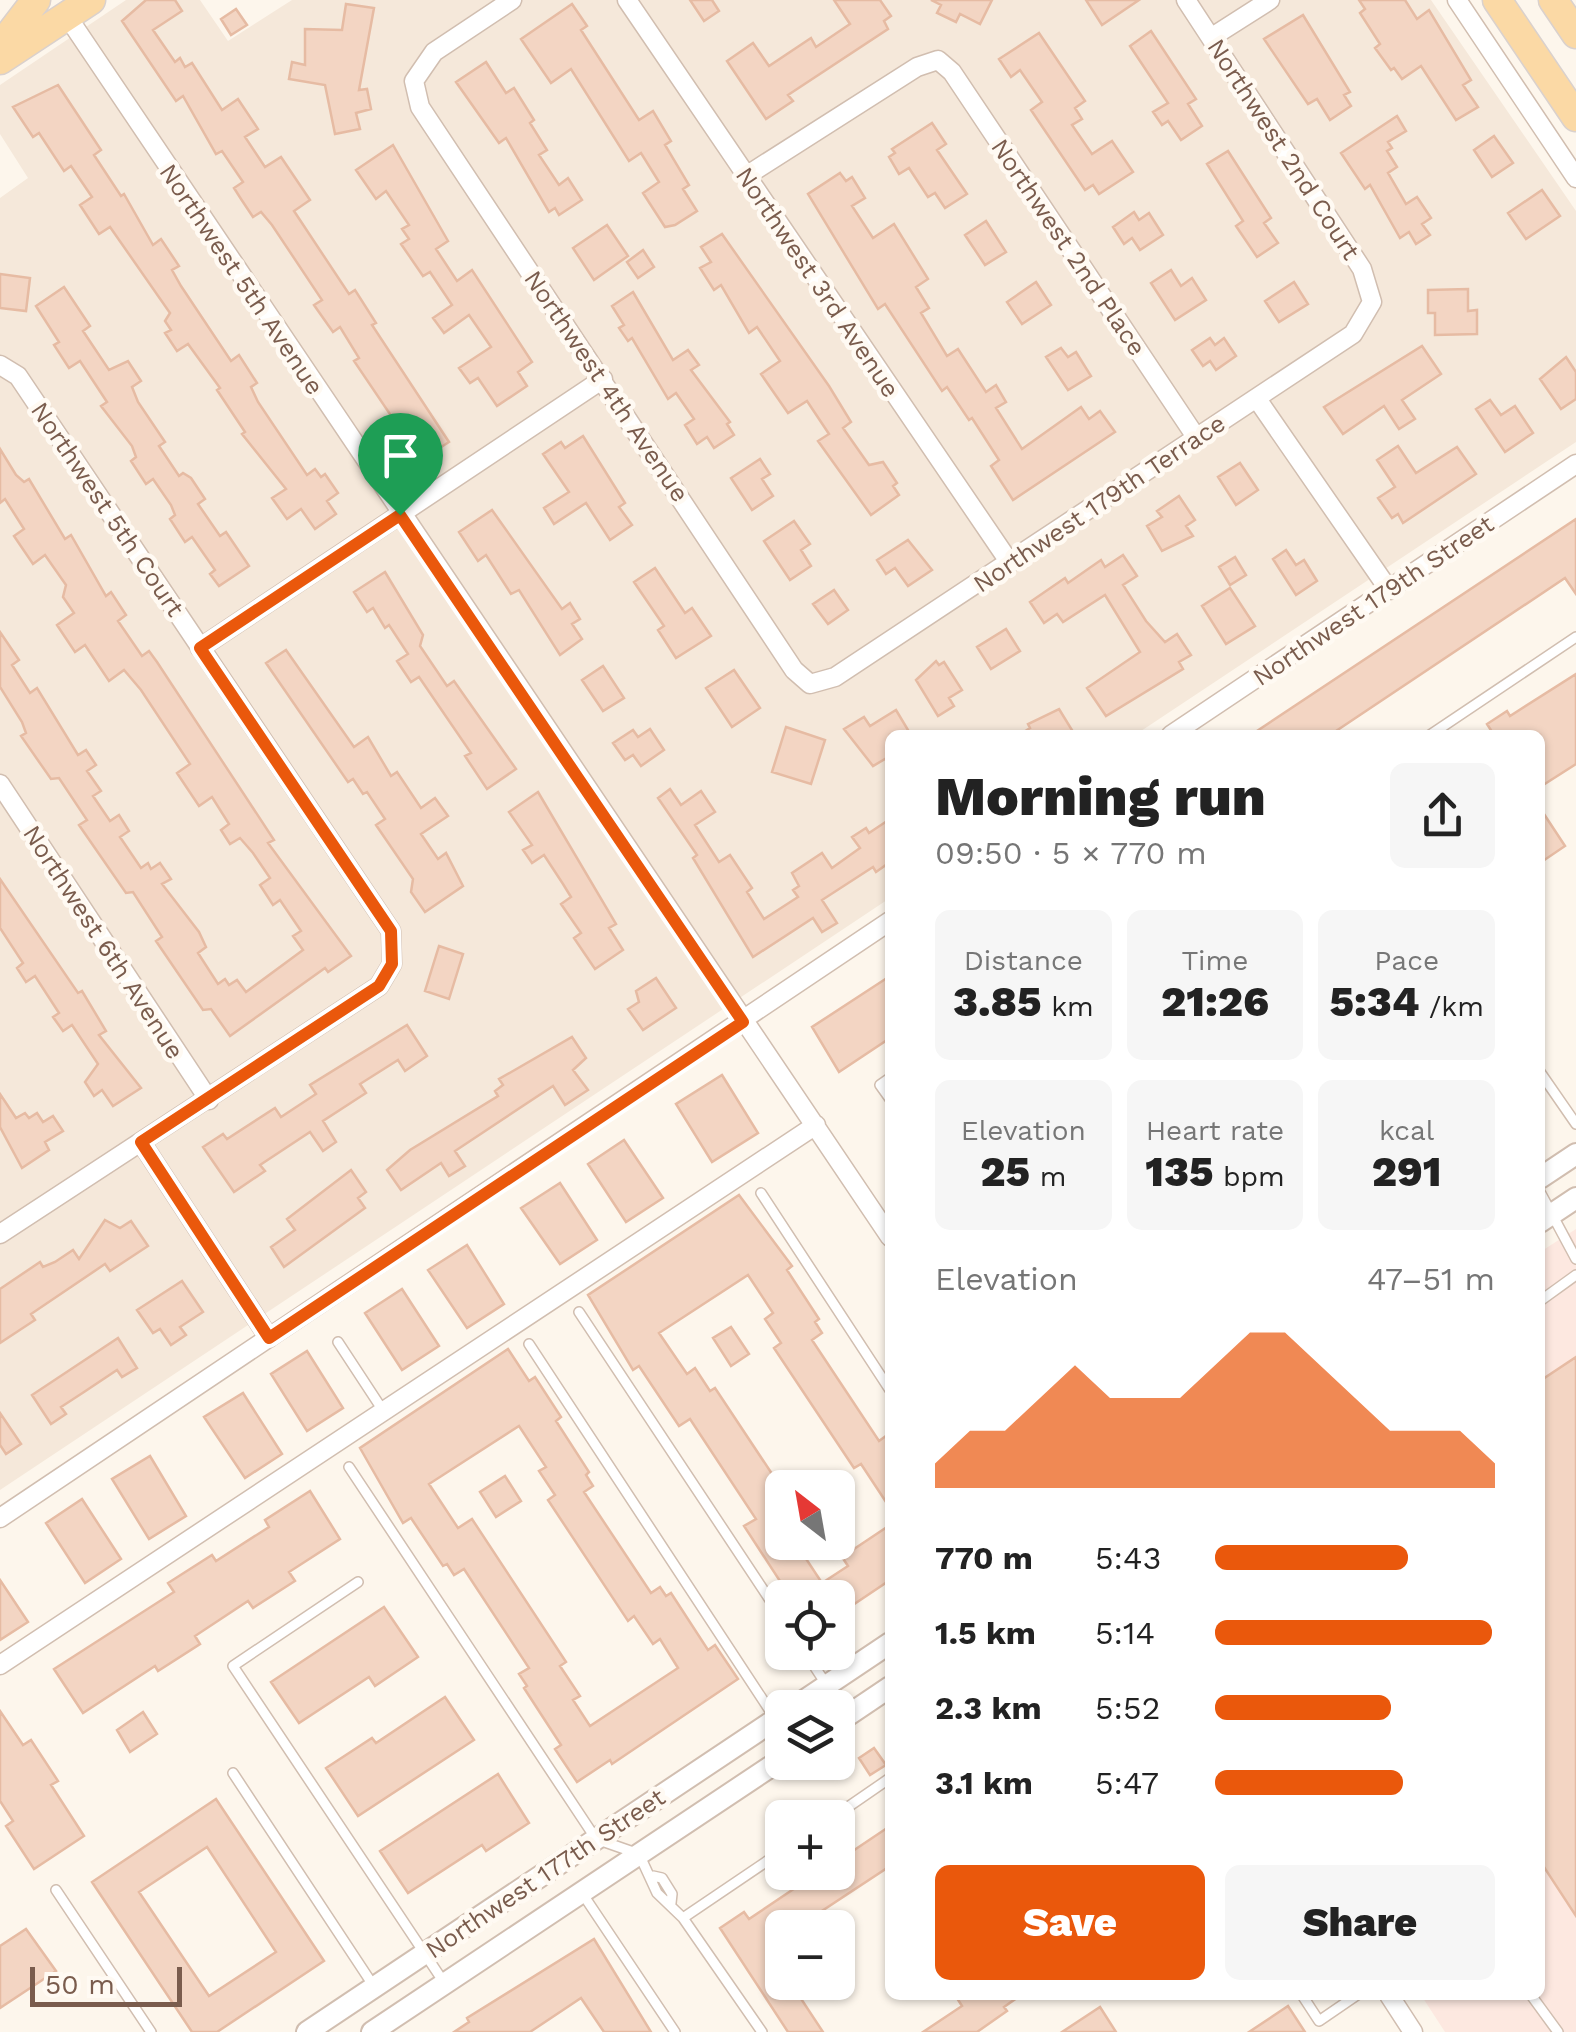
<!DOCTYPE html>
<meta charset="utf-8">
<style>
body{margin:0;font-family:"Work Sans",sans-serif;background:#f6f6f6;color:#222;height:100vh;display:flex;flex-direction:column;font-size:38px;white-space:nowrap}
*{box-sizing:border-box;margin:0}
p{font-size:32px;color:#767676}
.icon{flex:none;width:55px;height:55px;fill:none;stroke:currentColor;stroke-width:2;stroke-linecap:round;stroke-linejoin:round}
.map{position:relative;flex:1;overflow:hidden}
.panel{position:absolute;left:885px;top:730px;width:660px;height:1270px;display:flex;flex-direction:column;background:#fff;border-radius:15px;box-shadow:0 2px 8px #0004}
.panel>*{flex:none}
.needle{width:65px;rotate:329deg}
.buttons{position:absolute;left:765px;top:1470px;display:grid;gap:20px}
.buttons a{display:grid;place-items:center;width:90px;height:90px;border-radius:15px;background:#fff;box-shadow:0 2px 8px #0004;font-size:50px}
.scale{position:absolute;left:30px;bottom:25px;width:152px;box-sizing:border-box;padding-left:10px;border:5px solid #7a5c4d;border-top:0;font-size:28px;line-height:35px;white-space:nowrap;color:#7a5c4d;-webkit-text-stroke:8px #fffaf3;paint-order:stroke}
.pin{position:absolute;display:grid;place-items:center;width:85px;height:85px;color:#fff;margin:-102px -42px;border-radius:50% 50% 50% 0;rotate:-45deg;box-shadow:0 0 10px #0007}
.pin .icon{rotate:45deg}
.round{display:grid;place-items:center;flex:none;width:105px;height:105px;border-radius:15px;background:#f6f6f6}
.headline{display:flex;align-items:center;justify-content:space-between;height:170px;padding:0 50px}
h1{font-size:55px;font-weight:800;line-height:75px}
.metrics{display:grid;grid-template-columns:repeat(3,1fr);gap:15px;height:170px;padding:10px 50px}
.metrics div{display:grid;align-content:center;border-radius:15px;background:#f6f6f6;text-align:center}
.metrics b{font-size:42px;font-weight:800}
.metrics small{font-size:28px;font-weight:400}
.metrics p{font-size:28px}
.chart{height:280px;padding:20px 50px}
.chart p{display:flex;justify-content:space-between}
.chart svg{width:100%;height:180px;margin-top:10px;fill:#ea580c;opacity:.7}
.primary-button{display:flex;gap:20px;margin-top:auto;padding:20px 50px}
.primary-button a{flex:1;height:115px;border-radius:15px;background:#ea580c;color:#fff;font-size:40px;font-weight:800;line-height:115px;text-align:center}
.primary-button a+a{background:#f6f6f6;color:#222}
ul{padding:0 50px;list-style:none;font-size:32px}
li{display:grid;grid-template-columns:160px 120px 1fr;align-items:center;height:75px}
li i{height:25px;border-radius:12px;background:#ea580c}
.map>svg:first-child{display:block}
.residential{fill:#f5e8da}
.commercial{fill:#fde8e0}
.building{fill:#f3d5c3;stroke:#e6bba3;stroke-width:2.5;fill-rule:evenodd}
.lines{fill:none;stroke-linecap:round;stroke-linejoin:round}
.service-casing{stroke:#d1beb0;stroke-width:12}
.minor-casing{stroke:#d1beb0;stroke-width:21}
.tertiary-casing{stroke:#d1beb0;stroke-width:24}
.primary-casing{stroke:#dad1cd;stroke-width:31}
.service{stroke:#fff;stroke-width:9}
.minor{stroke:#fff;stroke-width:18}
.tertiary{stroke:#fff;stroke-width:20}
.primary{stroke:#fbd9a5;stroke-width:28}
.route-casing{stroke:#fff;stroke-width:20}
.route{stroke:#ea580c;stroke-width:12}
.labels{text-anchor:middle;stroke-width:9;stroke-linejoin:round;paint-order:stroke}
.street-label{font-size:25px;fill:#7a5c4d;stroke:#fffaf3}
</style>
<div class="map">
<svg width="1576" height="2032" viewBox="0 0 1576 2032">
<rect width="100%" height="100%" fill="#fdf6ec"/>
<!-- residential -->
<path class="residential" d="M126,0H200L228,41L292,0H1431L1576,211V442L1135,735H890V898L0,1490V198L28,178L0,134V85Z"/>
<!-- commercial -->
<path class="commercial" d="M1576,1229V2032H1445L1421,1995H1540V1252Z"/>
<!-- building -->
<path class="building" d="M146,0H175L182,11L153,30L175,62L180,58L185,67L192,63L222,110L238,99L258,129L245,137L265,167L281,157L310,200L294,211L349,294L355,290L376,323L372,325L449,442L421,460L354,361L359,358L340,327L333,332L314,305L322,300L272,225L261,212L253,217L241,199L234,188L243,182L222,151L216,154L183,96L176,101L122,21Z
M690,0H712L719,11L704,21Z
M834,0H880L891,16L884,21L888,29L788,95L793,101L766,119L727,61L753,43L769,66L811,38L816,47L850,24Z
M931,0H992L980,24L960,14L956,22L937,13L941,5Z
M1086,0H1139L1102,25Z
M1359,0H1405L1417,19L1429,10L1471,80L1463,85L1478,107L1456,120L1421,66L1402,79L1394,68L1391,70L1375,48L1380,44L1360,13L1365,9Z
M346,4L374,8L359,90L367,89L371,109L356,113L360,129L335,134L325,85L289,79L292,62L305,65V29L342,30Z
M572,4L587,26L581,30L639,120L653,111L671,141L665,145L689,185L683,189L697,211L675,225L665,227L643,193L659,182L641,153L629,161L571,69L551,83L521,39Z
M236,9L247,25L231,35L221,19Z
M1303,15L1350,92L1344,95L1351,106L1330,120L1317,99L1308,104L1264,39Z
M1151,31L1196,99L1188,104L1202,126L1181,140L1168,121L1162,125L1153,112L1168,103L1130,46Z
M1039,33L1085,101L1075,108L1082,119L1072,125L1092,154L1112,141L1133,172L1099,194L1093,185L1085,190L1031,110L1042,102L1020,70L1011,77L999,59Z
M486,62L506,93L514,88L534,120L530,123L547,150L539,155L559,185L568,178L582,200L559,215L555,208L549,212L506,138L499,143L456,82Z
M58,85L101,150L94,155L121,196L124,194L153,245L161,239L179,266L172,270L181,286L231,361L239,355L257,383L251,387L258,402L307,475L315,469L321,477L325,474L338,493L327,501L336,514L315,529L301,509L287,519L272,498L286,489L242,434L245,432L217,390L220,388L188,344L177,351L165,333L171,330L165,321L170,313L110,227L99,234L80,205L92,197L71,166L64,171L39,133L33,137L13,107Z
M1397,116L1406,131L1388,142L1392,148L1387,151L1397,167L1388,173L1406,204L1417,197L1431,218L1422,224L1430,235L1416,244L1409,232L1400,238L1370,185L1365,189L1341,153Z
M932,123L946,144L937,150L967,194L945,208L935,193L928,197L909,168L899,174L889,157L895,153L892,149Z
M1494,136L1513,163L1492,177L1474,150Z
M393,145L448,241L436,249L457,281L472,270L532,362L518,372L527,386L497,406L478,378L470,383L459,368L491,347L469,315L444,333L433,318L452,305L430,272L423,276L401,244L409,239L402,229L409,225L386,191L376,199L356,170Z
M1228,151L1271,218L1264,223L1278,243L1257,257L1236,226L1243,221L1207,164Z
M840,173L846,181L852,177L865,198L852,206L873,238L894,224L928,279L916,287L929,308L921,313L947,356L958,349L986,392L996,385L1006,402L996,408L1022,449L1081,407L1089,419L1100,411L1115,432L1013,500L991,466L999,460L972,418L969,420L947,387L942,391L885,304L878,309L808,194Z
M1542,190L1560,216L1526,239L1508,213Z
M1134,212L1139,220L1149,213L1163,235L1140,250L1132,238L1124,244L1113,227Z
M986,221L1006,252L985,265L965,235Z
M607,225L628,256L594,280L573,248Z
M722,234L829,386L851,422L843,428L869,465L883,462L897,483L893,486L899,495L871,515L818,441L829,434L807,401L788,413L761,374L780,361L757,327L749,333L721,285L714,290L700,268L711,262L701,247Z
M643,250L654,267L638,278L627,262Z
M1171,270L1181,286L1192,278L1206,300L1175,320L1151,283Z
M0,274L30,278L26,311L0,308Z
M1036,282L1051,305L1022,324L1007,302Z
M1294,282L1308,304L1279,322L1265,301Z
M64,287L90,326L83,331L109,370L128,361L141,381L132,387L138,402L165,442L159,446L179,476L183,473L191,478L205,499L198,504L220,536L226,532L249,566L219,586L210,574L215,570L192,537L185,542L170,519L175,515L171,505L153,479L146,484L131,461L136,457L132,446L101,406L107,402L80,361L69,368L54,345L59,342L36,306Z
M1468,289V311L1477,310V334L1435,335V313H1428V290Z
M633,292L673,360L688,350L699,365L691,370L730,422L727,424L734,435L714,448L707,437L697,444L685,425L694,419L676,393L668,399L632,338L628,341L619,328L624,325L612,306Z
M1210,338L1215,345L1224,338L1236,356L1216,370L1210,361L1203,366L1192,350Z
M1422,346L1441,374L1402,400L1415,419L1399,429L1384,406L1343,434L1324,407Z
M1061,348L1068,357L1076,352L1091,376L1068,390L1046,357Z
M1566,357L1576,372V399L1561,409L1540,379Z
M1490,400L1501,415L1515,406L1533,433L1505,452L1476,409Z
M583,436L625,503L619,507L632,525L610,540L586,503L554,524L544,508L569,492L543,454L561,442L565,448Z
M1398,446L1416,473L1457,447L1476,474L1403,523L1398,514L1392,518L1378,498L1395,487L1377,460Z
M0,449L16,475L24,482L29,479L65,539L71,535L106,596L111,592L126,615L118,621L142,656L149,651L157,662L274,840L268,843L351,956L328,972L325,968L230,1036L211,1009L203,1010L156,941L162,937L133,892L126,893L79,825L87,820L59,778L51,779L21,736L26,733L22,722L0,687V632L19,660L12,665L30,693L37,688L78,755L86,750L96,765L87,771L101,791L93,796L110,821L119,815L129,831L120,837L141,868L148,863L151,869L160,863L171,879L162,884L199,932L206,947L198,953L218,984L225,979L229,985L237,980L246,992L303,950L293,936L301,931L280,900L273,905L260,885L270,878L253,853L240,838L230,844L221,830L229,824L212,797L199,806L177,773L190,764L141,690L124,670L109,681L85,645L75,652L57,625L74,613L63,597L66,585L45,555L33,564L14,536L24,529L5,499L0,503Z
M760,459L770,474L762,479L773,496L752,510L731,478Z
M1240,463L1258,490L1236,505L1218,477Z
M1179,496L1195,520L1186,526L1193,536L1162,551L1147,526L1162,517L1157,511Z
M492,510L562,609L570,603L580,619L572,624L582,639L560,655L519,590L511,594L486,555L478,561L459,532Z
M1576,519V594L1565,578L1330,735H1251Z
M794,521L810,544L801,550L811,566L790,580L764,541Z
M908,540L932,570L908,586L895,568L886,574L877,560Z
M1286,550L1296,565L1304,560L1317,581L1296,595L1273,559Z
M1123,555L1137,576L1123,585L1146,621L1165,642L1177,634L1191,655L1179,662L1183,669L1106,716L1087,688L1140,652L1105,595L1063,622L1057,614L1044,623L1030,602L1065,578L1068,583L1101,560L1105,567Z
M1235,557L1246,575L1230,585L1219,567Z
M655,568L685,613L692,608L711,636L676,658L658,630L664,626L634,582Z
M385,572L423,635L420,646L447,686L454,681L516,769L487,789L465,756L471,753L419,677L411,682L397,661L408,654L389,625L385,628L373,608L367,612L354,592Z
M1230,588L1255,626L1226,644L1202,606Z
M834,590L848,610L828,624L813,604Z
M1006,629L1020,651L991,669L977,647Z
M286,650L354,747L368,737L391,776L397,772L421,808L435,798L448,816L421,834L438,859L446,853L463,886L425,912L411,892L413,879L376,825L385,819L367,792L363,794L353,779L348,782L266,663Z
M936,661L939,665L944,662L962,690L949,698L954,706L938,716L916,680Z
M603,666L624,698L603,711L582,680Z
M734,670L760,708L732,727L706,688Z
M1576,674V764L1540,787V735H1494L1487,724L1507,711L1510,716Z
M1059,709L1075,735H1019L1030,728L1028,724Z
M896,710L911,735H890V756L873,766L844,729L864,717L870,726Z
M786,727L825,740L811,784L772,772Z
M650,729L664,750L641,766L633,755L625,760L613,743L633,730L638,737Z
M670,789L681,805L701,791L715,812L695,825L719,862L730,855L752,888L747,892L764,919L798,897L793,890L799,886L792,873L822,853L832,868L860,848L852,837L866,828L869,833L890,819V862L876,872L873,867L822,900L837,923L822,932L813,918L753,957L693,858L697,855L658,798Z
M538,792L616,924L609,928L623,950L595,969L574,938L581,933L561,904L571,897L563,884L544,855L532,863L523,850L532,845L509,812Z
M1540,808L1565,846L1540,863Z
M0,879L78,993L82,991L106,1031L99,1035L141,1088L113,1106L102,1090L94,1096L85,1082L98,1064L72,1025L63,1031L53,1017L59,1013L35,976L26,982L17,968L23,963L0,928Z
M439,946L463,954L449,999L425,991Z
M890,976V1038L839,1072L812,1027Z
M656,978L676,1008L643,1030L628,1009L639,1002L636,991Z
M407,1025L427,1056L405,1071L398,1060L360,1084L366,1093L323,1121L336,1142L323,1151L310,1132L260,1165L265,1171L234,1192L203,1147L223,1134L227,1139L275,1108L281,1117L316,1094L310,1085Z
M572,1037L586,1058L573,1070L588,1090L565,1105L553,1086L455,1151L465,1166L449,1176L441,1163L401,1190L387,1170L410,1150L498,1096L495,1091L503,1085L499,1079Z
M722,1075L758,1133L712,1162L676,1104Z
M0,1094L16,1118L25,1113L29,1118L37,1113L43,1122L53,1116L63,1131L45,1142L49,1150L22,1168L0,1127Z
M624,1140L663,1198L626,1222L588,1164Z
M351,1170L366,1192L358,1198L365,1208L284,1267L271,1247L295,1230L287,1219Z
M560,1183L597,1240L560,1264L521,1208Z
M739,1195L792,1266L787,1270L819,1319L815,1322L822,1333L812,1340L879,1441L890,1433V1508L861,1464L854,1468L774,1348L781,1343L765,1319L773,1313L748,1275L659,1333L687,1374L695,1368L710,1391L715,1388L782,1489V1542H795L822,1583L848,1566L842,1557L890,1525V1580L838,1615V1598H791L744,1526L756,1519L690,1419L679,1426L639,1366L633,1370L588,1295Z
M105,1220L120,1228L131,1221L148,1246L110,1271L105,1264L31,1314L35,1320L0,1343V1289L40,1262L43,1267L55,1262L73,1250L79,1259Z
M467,1245L504,1304L467,1328L428,1270Z
M182,1281L203,1312L180,1327L186,1335L171,1345L160,1329L153,1333L137,1310Z
M402,1289L439,1346L402,1370L365,1313Z
M731,1327L749,1354L731,1366L713,1338Z
M118,1338L137,1368L122,1377L117,1370L84,1392L61,1407L66,1414L51,1424L32,1395Z
M508,1349L529,1381L535,1377L561,1417L556,1421L589,1472L586,1475L593,1486L584,1492L651,1593L660,1587L666,1596L671,1593L708,1650L715,1645L738,1679L612,1764L610,1760L577,1782L555,1749L561,1745L524,1688L527,1686L519,1674L529,1668L464,1569L454,1575L447,1564L443,1566L411,1518L403,1523L360,1448ZM519,1426L546,1467L539,1471L555,1495L548,1500L628,1621L634,1616L653,1644L660,1639L678,1668L590,1726L573,1700L580,1696L560,1666L566,1662L472,1519L458,1528L429,1484Z
M307,1351L343,1408L307,1431L271,1374Z
M1576,1357V1916L1540,1861V1381Z
M243,1393L282,1454L245,1478L204,1417Z
M0,1413L21,1444L6,1454L0,1445Z
M150,1456L186,1516L149,1539L112,1479Z
M505,1476L521,1501L496,1517L480,1492Z
M310,1491L340,1539L289,1572L295,1581L253,1608L248,1601L195,1636L200,1644L158,1671L155,1666L83,1713L54,1669L174,1592L168,1583L212,1555L216,1561L269,1527L265,1520Z
M82,1499L121,1559L85,1583L46,1523Z
M0,1580L28,1622L0,1640Z
M384,1607L418,1657L375,1686L369,1677L299,1723L271,1682Z
M445,1697L474,1740L358,1816L326,1768L372,1738L376,1743Z
M0,1711L23,1745L31,1740L58,1781L51,1785L84,1836L34,1869L6,1826L13,1821L0,1801Z
M143,1712L157,1734L130,1752L117,1730Z
M874,1748L886,1765L870,1775L859,1758Z
M498,1774L529,1823L486,1851L482,1845L408,1893L380,1851Z
M216,1799L324,1961L217,2032H192L92,1882ZM207,1847L276,1952L209,1996L139,1892Z
M890,1826V1866L796,1928H782V1982H790L823,2032H788L720,1928L744,1912L749,1919L819,1872H838V1861Z
M26,1929L56,1971L0,2008V1946Z
M594,1939L651,2032H604L581,1998L530,2032H454L469,2022L467,2018Z
M955,1995H1021L1004,2007L1007,2011L977,2032H923L962,2006Z
M1288,2006L1305,2032H1249Z
M1100,2007L1116,2032H1062Z"/>
<g class="lines">
<defs>
<path id="service" d="M1430,735L1576,637
M1540,1072L1576,1124
M890,1078L880,1085L890,1099
M1540,1192L1576,1259
M761,1193L890,1390
M1540,1301L1576,1275
M579,1312L782,1618
M338,1342L382,1409
M529,1344L782,1729
M349,1467L596,1839L639,1854L657,1893L683,1918L762,2032
M358,1582L233,1666L443,1981
M805,1652L847,1716
M233,1773L373,1985
M832,1818L890,1778
M653,1876L662,1878L672,1894L671,1903
M56,1890L151,2032
M582,1893L675,2032
M683,1918L782,1851
M1302,1995L1319,2021L1357,1995
M1531,1995L1558,2032"/>
<path id="minor" d="M512,0L434,52L414,81L420,107L794,670L810,684L835,677L1353,334L1372,302L1362,269L1186,0
M627,0L1010,563
M1457,0L1576,178
M67,16L890,1237
M1212,37L1270,0
M746,176L917,67L938,60L952,72L1196,437
M0,365L18,376L391,931L392,964L379,986L0,1234
M1257,399L1389,590
M200,648L603,379
M1171,735L1576,464
M0,784L209,1100
M141,1142L269,1338
M0,1518L890,921
M0,1665L816,1125
M1389,1995L1413,2032"/>
<path id="tertiary" d="M1540,1178L1576,1154
M1540,1222L1576,1198
M793,1708L890,1643
M838,1722L890,1687
M307,2032L782,1715
M372,2032L782,1759"/>
<path id="primary" d="M1497,0L1576,117
M1553,0L1576,34
M0,47L36,0
M0,60L91,0"/>
</defs>
<!-- service casing -->
<use href="#service" class="service-casing"/>
<!-- minor casing -->
<use href="#minor" class="minor-casing"/>
<!-- tertiary casing -->
<use href="#tertiary" class="tertiary-casing"/>
<!-- primary casing -->
<use href="#primary" class="primary-casing"/>
<!-- service -->
<use href="#service" class="service"/>
<!-- minor -->
<use href="#minor" class="minor"/>
<!-- tertiary -->
<use href="#tertiary" class="tertiary"/>
<!-- primary -->
<use href="#primary" class="primary"/>
</g>
<g class="lines">
<defs>
<path id="route" d="M400,515L743,1022L269,1338L141,1142L379,986L392,964L391,931L200,648Z"/>
</defs>
<!-- route casing -->
<use href="#route" class="route-casing"/>
<!-- route -->
<use href="#route" class="route"/>
</g>
<g class="labels">
<!-- street labels -->
<g class="street-label">
<text transform="translate(1284 149) rotate(57)" y="9">Northwest 2nd Court</text>
<text transform="translate(1069 247) rotate(56)" y="9">Northwest 2nd Place</text>
<text transform="translate(242 279) rotate(56)" y="9">Northwest 5th Avenue</text>
<text transform="translate(818 282) rotate(56)" y="9">Northwest 3rd Avenue</text>
<text transform="translate(607 386) rotate(56)" y="9">Northwest 4th Avenue</text>
<text transform="translate(1099 503) rotate(-34)" y="9">Northwest 179th Terrace</text>
<text transform="translate(108 509) rotate(56)" y="9">Northwest 5th Court</text>
<text transform="translate(1373 600) rotate(-34)" y="9">Northwest 179th Street</text>
<text transform="translate(104 942) rotate(57)" y="9">Northwest 6th Avenue</text>
<text transform="translate(545 1873) rotate(-34)" y="9">Northwest 177th Street</text>
</g>
</g>
</svg>
<div class="buttons">
<a><svg class="needle" viewBox="-14 -14 28 28"><path d="M0-13l5 13h-10z" fill="#e53935"/><path d="M0 13l5-13h-10z" fill="#767676"/></svg></a>
<a><svg class="icon" aria-label="locate" viewBox="0 0 24 24"><circle cx="12" cy="12" r="6"/><path d="M12 2v4M12 18v4M2 12h4M18 12h4"/></svg></a>
<a><svg class="icon" aria-label="layers" viewBox="0 0 24 24"><path d="M12 4l9 5-9 5-9-5zM3 14l9 5 9-5"/></svg></a>
<a>+</a>
<a>−</a>
</div>
<div class="scale">50 m</div>
<div class="pin" style="left:400px;top:515px;background:#1e9e55"><svg class="icon" aria-label="arrive" viewBox="0 0 24 24"><path d="M6 21V4h12l-3 4 3 4H6"/></svg></div>
<section class="panel">
<div class="headline"><div><h1>Morning run</h1><p>09:50 · 5 × 770 m</p></div><a class="round"><svg class="icon" aria-label="share" viewBox="0 0 24 24"><path d="M12 15V3M7 8l5-5 5 5M5 13v7h14v-7"/></svg></a></div>
<div class="metrics">
<div><p>Distance</p><b>3.85<small> km</small></b></div>
<div><p>Time</p><b>21:26</b></div>
<div><p>Pace</p><b>5:34<small> /km</small></b></div>
</div>
<div class="metrics">
<div><p>Elevation</p><b>25<small> m</small></b></div>
<div><p>Heart rate</p><b>135<small> bpm</small></b></div>
<div><p>kcal</p><b>291</b></div>
</div>
<div class="chart"><p><span>Elevation</span>47–51 m</p>
<svg viewBox="0 0 160 44" preserveAspectRatio="none"><path d="M0 44V38L10 30L20 30L30 22L40 14L50 22L60 22L70 22L80 14L90 6L100 6L110 14L120 22L130 30L140 30L150 30L160 38V44z"/></svg>
</div>
<ul>
<li><b>770 m</b>5:43<i style="width:69%"></i></li>
<li><b>1.5 km</b>5:14<i style="width:99%"></i></li>
<li><b>2.3 km</b>5:52<i style="width:63%"></i></li>
<li><b>3.1 km</b>5:47<i style="width:67%"></i></li>
</ul>
<div class="primary-button"><a>Save</a><a>Share</a></div>
</section>
</div>
